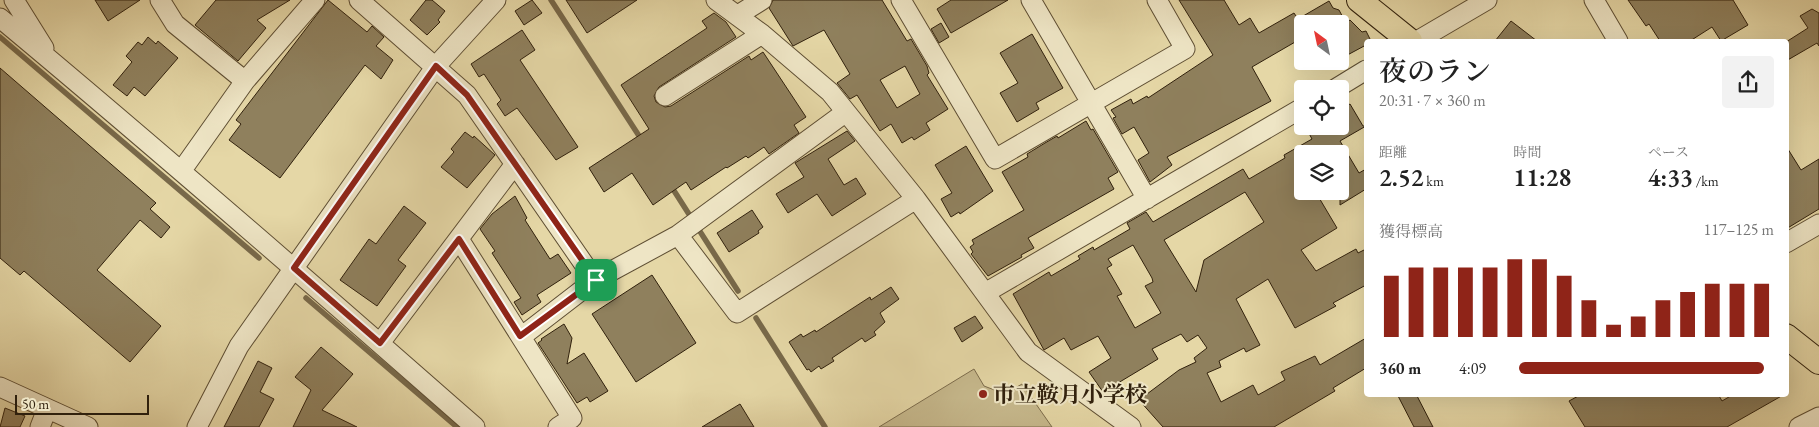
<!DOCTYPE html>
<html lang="ja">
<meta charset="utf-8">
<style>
body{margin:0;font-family:"EB Garamond","Noto Serif JP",serif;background:#f2f2f2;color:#222;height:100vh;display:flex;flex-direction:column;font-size:19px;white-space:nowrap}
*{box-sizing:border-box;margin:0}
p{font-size:16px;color:#767676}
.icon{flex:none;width:28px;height:28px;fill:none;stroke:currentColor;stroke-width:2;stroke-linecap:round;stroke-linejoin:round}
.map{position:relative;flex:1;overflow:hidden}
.details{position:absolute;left:1364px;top:39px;width:425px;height:358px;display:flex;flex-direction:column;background:#fff;border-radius:5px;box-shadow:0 5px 20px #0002}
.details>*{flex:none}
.needle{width:32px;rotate:327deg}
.tools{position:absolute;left:1294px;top:15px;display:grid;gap:10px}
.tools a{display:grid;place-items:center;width:55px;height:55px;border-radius:5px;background:#fff;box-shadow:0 5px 20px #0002;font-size:25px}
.scale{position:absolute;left:15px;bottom:12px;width:134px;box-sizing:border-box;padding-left:5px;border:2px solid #31210d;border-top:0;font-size:14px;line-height:18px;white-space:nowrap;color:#31210d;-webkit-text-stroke:4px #eee5c5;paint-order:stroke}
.pin{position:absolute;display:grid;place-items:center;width:42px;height:42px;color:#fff;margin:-21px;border-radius:10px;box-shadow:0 2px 8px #0006}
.round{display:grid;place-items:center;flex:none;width:52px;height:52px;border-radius:5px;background:#f2f2f2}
.summary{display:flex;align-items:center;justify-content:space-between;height:85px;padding:0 15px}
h1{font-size:28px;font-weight:600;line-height:38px}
.metrics{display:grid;grid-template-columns:repeat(3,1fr);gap:8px;height:85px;padding:5px 15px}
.metrics div{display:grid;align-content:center}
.metrics b{font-size:25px;font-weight:600}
.metrics small{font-size:14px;font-weight:400}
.metrics p{font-size:14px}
.chart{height:140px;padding:10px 15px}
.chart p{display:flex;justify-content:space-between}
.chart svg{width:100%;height:90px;margin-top:5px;stroke:#8f2418;stroke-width:6}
ul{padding:0 15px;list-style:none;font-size:16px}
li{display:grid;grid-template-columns:80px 60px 1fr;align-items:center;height:38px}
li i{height:12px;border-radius:6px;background:#8f2418}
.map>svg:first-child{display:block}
.green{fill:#c6b88c;stroke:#7c6c4c}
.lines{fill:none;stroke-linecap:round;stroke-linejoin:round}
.stream{stroke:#78694a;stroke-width:5.5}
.building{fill:#8f805d;stroke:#31210d;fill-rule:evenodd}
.minor-casing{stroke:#5e4e33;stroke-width:21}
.major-casing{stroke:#31210d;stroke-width:26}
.minor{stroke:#eee5c5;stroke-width:19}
.major{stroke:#e5d7a6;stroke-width:24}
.route-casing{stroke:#fff;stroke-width:10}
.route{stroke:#8f2418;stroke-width:6}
.poi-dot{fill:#8f2418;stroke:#eee5c5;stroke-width:2}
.labels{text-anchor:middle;stroke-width:4;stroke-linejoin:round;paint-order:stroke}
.poi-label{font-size:22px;font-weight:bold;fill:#31210d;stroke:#eee5c5;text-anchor:start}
</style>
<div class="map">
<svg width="1819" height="427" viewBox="0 0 1819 427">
<rect width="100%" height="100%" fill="#e5d7a6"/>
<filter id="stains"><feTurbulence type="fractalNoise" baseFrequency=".004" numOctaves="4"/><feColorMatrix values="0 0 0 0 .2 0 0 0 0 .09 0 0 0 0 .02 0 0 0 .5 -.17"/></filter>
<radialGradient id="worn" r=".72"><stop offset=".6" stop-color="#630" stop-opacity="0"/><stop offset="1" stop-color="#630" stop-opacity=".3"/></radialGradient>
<!-- green -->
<path class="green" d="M974,369L984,386L1005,394L1022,384L1052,427H879Z"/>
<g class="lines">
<!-- stream -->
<path class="stream" d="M551,0L643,142
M0,37L259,258
M671,186L738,291
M306,298L457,427
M756,318L825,427"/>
</g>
<!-- building -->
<path class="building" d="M95,0H140L108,21Z
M216,0H290L257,20L266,28L238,61L195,25Z
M328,0L367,32L372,26L384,37L376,46L393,60L381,79L365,65L280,178L229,140L241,124L236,120Z
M426,0H432L445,11L438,20L440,22L427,35L410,20Z
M532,0L542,13L524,25L515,11Z
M566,0H637L587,33Z
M773,0H882L907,41L911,39L927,66L929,73L927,75L948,109L926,123L930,130L914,140L912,137L902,143L891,124L880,131L857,95L850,99L837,83L850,74L824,30L793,46L769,8ZM905,66L920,94L897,108L880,80Z
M951,0H1008L951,33L937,9Z
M1179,0H1224L1239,25L1250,18L1259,33L1294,13L1298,19L1329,1L1333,8L1339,10L1346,23L1350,20L1362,32L1366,31L1371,41H1366V45L1340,59V26L1344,24H1301L1302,38L1252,67L1271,101L1167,157L1172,165L1150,182L1138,160L1149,153L1134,127L1122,134L1113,118L1116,117L1111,110L1131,99L1133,104L1147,96L1148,98L1213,55Z
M1628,0H1733L1748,25L1721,41L1712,27L1690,41H1660L1649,24L1646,26Z
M1812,9L1819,13V46L1817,43L1786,61V42L1808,28L1800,16Z
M714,13L726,22L736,37L659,87L654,96L656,102L665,107L671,106L749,56L751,60L763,52L806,117L794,125L799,133L769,154L764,147L748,158L746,156L727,168L726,167L691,190L686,182L653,205L632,173L604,192L589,168L649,129L621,85L707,28L702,21Z
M1511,21L1537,41H1495Z
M941,23L949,37L939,43L931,29Z
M522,30L535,50L520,60L578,147L556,160L517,108L505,116L497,104L501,100L484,74L479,77L471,64Z
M1032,34L1063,88L1036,103L1039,109L1017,122L1000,93L1018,83L1000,53Z
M148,37L156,44L158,41L178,58L145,96L134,87L127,96L113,85L132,62L126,56L138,42L142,45Z
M0,68L156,203L150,209L170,227L161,238L140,220L97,270L161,326L130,362L24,271L20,275L0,258Z
M1350,104L1363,126H1366L1340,141L1359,173L1366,169V189L1340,205V154H1302V191H1315L1337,228L1301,250L1316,271L1356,249L1358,253L1366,249V285L1333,303L1336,306L1295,328L1268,279L1236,299L1260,345L1246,352L1244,348L1219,361L1221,367L1207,373L1221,402L1253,385L1258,395L1285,380L1281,372L1315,356L1320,365L1366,338V368L1333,388L1335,391L1274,427H1163L1139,400L1179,370L1196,362L1194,358L1207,348L1198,335L1187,342L1181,334L1152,349L1158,359L1103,392L1089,372L1111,358L1098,336L1071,350L1064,338L1044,350L1013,294L1049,272L1051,276L1080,259L1078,256L1093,247L1094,250L1130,229L1127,223L1146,212L1153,222L1243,169L1249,179L1285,158L1284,155L1312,139L1305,126H1340V110ZM1245,192L1264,222L1204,260L1196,292L1164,240ZM1133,245L1152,278L1153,282L1145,286L1161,313L1135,328L1117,296L1122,294L1107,268L1112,265L1108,259Z
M1086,121L1091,130L1093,129L1118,172L1108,178L1114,189L1028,238L1034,248L1021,255L1022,257L988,276L971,254L973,252L970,247L974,244L972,240L1024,210L1002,172L1028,157L1027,154L1045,143L1057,136L1058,138Z
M847,131L855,141L828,159L844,185L856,178L866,194L832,216L817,194L788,213L776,194L804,177L795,163Z
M465,132L473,138L474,136L495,155L467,188L441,167L454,152L451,149Z
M966,146L993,191L960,214L959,212L951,217L941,199L952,193L935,165Z
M1786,146L1801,170L1819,159V209L1786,229Z
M515,196L527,218L525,220L550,259L558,254L571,273L537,295L541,302L522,315L514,302L521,298L492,253L495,251L480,229L492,214Z
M404,206L426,223L398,260L406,266L377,306L340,280L369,239L376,244Z
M752,210L763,227L758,231L759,233L729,252L717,233Z
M652,275L696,343L636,382L592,314Z
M891,287L899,299L880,313L885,322L874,332L876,335L865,342L862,338L832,358L834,361L821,369L819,366L811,372L809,369L807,370L789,342L801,334L803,337L815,330L816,332L870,297L871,300Z
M975,316L983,328L962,342L954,328Z
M564,324L572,338L567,364L584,353L608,391L590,402L587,397L577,403L538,343L542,340L541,339Z
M321,347L353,374L322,410L357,427H293L311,390L295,377Z
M258,361L272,368L260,392L274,399L259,427H224Z
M1397,394H1416L1433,427H1414Z
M1582,394H1718L1722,401L1734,394H1785L1727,427H1585L1569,401Z
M740,404L754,427H702Z
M5,408L25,416L20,427H0Z"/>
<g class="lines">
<defs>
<path id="minor" d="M14,0L44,48
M160,0L175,24L245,81
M359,0L467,95L595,280L678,235L846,112
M716,0L762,34L830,92L916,199L1028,352L1131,427
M901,0L995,159L1185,49L1157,0
M1031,0L1147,199
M1594,0L1618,41
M738,15L762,0
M0,18C161,152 318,289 475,427
M1417,41L1487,0
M1335,89L1366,70
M665,96L762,34
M182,170L245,81L315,0
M678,235L737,313L916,199
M459,239L572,418L558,427
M1786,243L1819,224
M985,293L1302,108
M521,337L595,280
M380,343L515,164
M0,387L88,427
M40,427L47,409
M197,427L239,346L436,66L496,0
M1799,427L1819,417"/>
<path id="major" d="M1359,0L1410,41
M1786,336L1819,362"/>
</defs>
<!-- minor casing -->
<use href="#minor" class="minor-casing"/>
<!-- major casing -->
<use href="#major" class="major-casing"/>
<!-- minor -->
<use href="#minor" class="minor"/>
<!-- major -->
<use href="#major" class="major"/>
</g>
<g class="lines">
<defs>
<path id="route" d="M436,66L467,95L596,280L520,336L459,239L380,343L294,268Z"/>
</defs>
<!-- route casing -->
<use href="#route" class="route-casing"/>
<!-- route -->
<use href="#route" class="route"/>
</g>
<!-- markers -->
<circle class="poi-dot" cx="983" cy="394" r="5"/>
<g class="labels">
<!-- poi labels -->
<g class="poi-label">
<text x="993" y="402">市立鞍月小学校</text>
</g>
</g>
<rect width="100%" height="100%" filter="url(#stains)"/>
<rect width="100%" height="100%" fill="url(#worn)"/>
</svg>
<div class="tools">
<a><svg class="needle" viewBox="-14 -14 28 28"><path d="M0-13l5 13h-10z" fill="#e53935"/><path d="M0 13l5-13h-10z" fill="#767676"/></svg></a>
<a><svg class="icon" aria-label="locate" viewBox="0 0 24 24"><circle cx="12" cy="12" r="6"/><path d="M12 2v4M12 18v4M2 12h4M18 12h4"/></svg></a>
<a><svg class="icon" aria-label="layers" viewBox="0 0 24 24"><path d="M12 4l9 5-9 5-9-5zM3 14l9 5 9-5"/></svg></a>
</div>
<div class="scale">50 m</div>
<div class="pin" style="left:596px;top:280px;background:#1e9e55"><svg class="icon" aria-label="arrive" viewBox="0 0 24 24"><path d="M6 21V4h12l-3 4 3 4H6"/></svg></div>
<section class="details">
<div class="summary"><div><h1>夜のラン</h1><p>20:31 · 7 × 360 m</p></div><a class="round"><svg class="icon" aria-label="share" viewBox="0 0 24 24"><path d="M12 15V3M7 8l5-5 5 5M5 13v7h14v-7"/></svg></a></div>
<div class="metrics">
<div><p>距離</p><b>2.52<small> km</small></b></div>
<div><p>時間</p><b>11:28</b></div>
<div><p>ペース</p><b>4:33<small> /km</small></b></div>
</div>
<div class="chart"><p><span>獲得標高</span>117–125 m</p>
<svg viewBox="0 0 160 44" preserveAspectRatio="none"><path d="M5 44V14M15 44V10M25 44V10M35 44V10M45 44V10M55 44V6M65 44V6M75 44V14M85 44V26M95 44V38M105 44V34M115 44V26M125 44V22M135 44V18M145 44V18M155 44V18"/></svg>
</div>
<ul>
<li><b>360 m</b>4:09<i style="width:96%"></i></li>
</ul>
</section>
</div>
